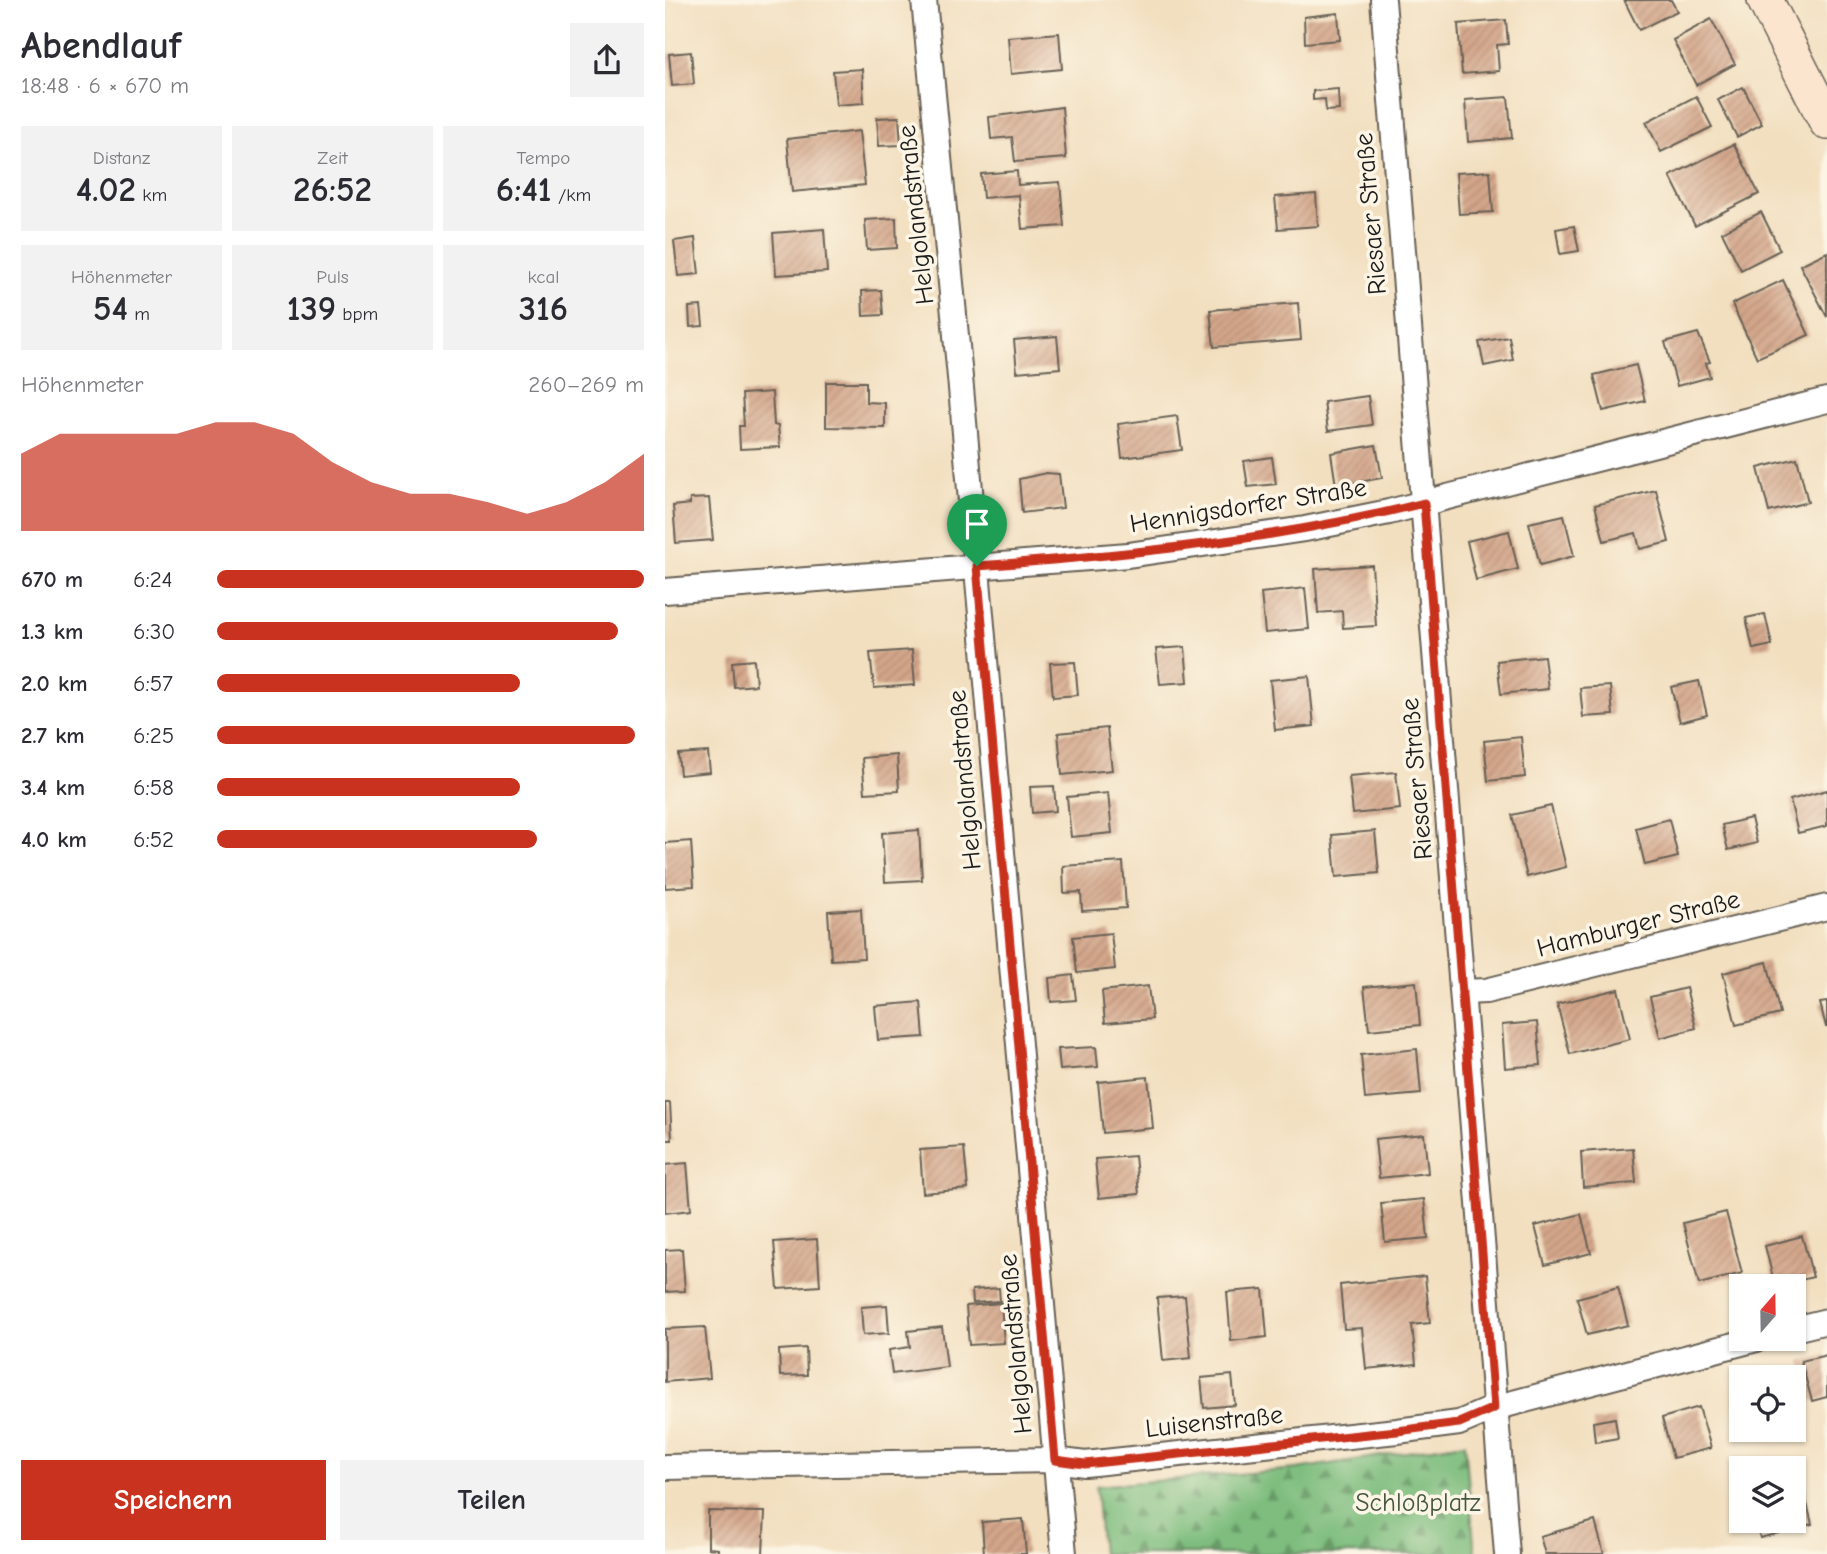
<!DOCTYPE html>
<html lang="de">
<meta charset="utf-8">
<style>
body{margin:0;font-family:"Comic Neue",sans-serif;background:#f2f2f3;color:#2b2b33;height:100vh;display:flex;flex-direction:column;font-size:26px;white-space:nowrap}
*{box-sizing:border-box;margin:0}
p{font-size:23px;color:#7c7c81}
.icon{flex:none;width:38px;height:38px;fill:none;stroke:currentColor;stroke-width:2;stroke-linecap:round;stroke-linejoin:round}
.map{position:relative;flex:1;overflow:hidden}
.sheet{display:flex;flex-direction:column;background:#fff;width:665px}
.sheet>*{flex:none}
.needle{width:46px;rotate:20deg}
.buttons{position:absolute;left:1064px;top:1274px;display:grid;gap:14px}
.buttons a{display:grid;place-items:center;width:77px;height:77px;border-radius:0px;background:#fff;box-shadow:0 2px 5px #0004;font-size:35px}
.pin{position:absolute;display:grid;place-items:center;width:60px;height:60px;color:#fff;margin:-72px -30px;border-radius:50% 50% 50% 0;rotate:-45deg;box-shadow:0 0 7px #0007}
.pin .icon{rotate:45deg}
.round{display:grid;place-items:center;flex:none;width:74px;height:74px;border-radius:0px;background:#f2f2f3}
.summary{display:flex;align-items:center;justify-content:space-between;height:119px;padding:0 21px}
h1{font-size:38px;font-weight:600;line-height:52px}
.figures{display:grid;grid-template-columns:repeat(3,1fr);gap:10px;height:119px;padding:7px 21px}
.figures div{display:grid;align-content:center;border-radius:0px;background:#f2f2f3;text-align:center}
.figures b{font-size:35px;font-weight:600}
.figures small{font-size:19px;font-weight:400}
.figures p{font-size:19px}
.chart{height:196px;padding:14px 21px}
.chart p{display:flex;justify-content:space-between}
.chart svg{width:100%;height:126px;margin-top:7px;fill:#c8321e;opacity:.7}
.button{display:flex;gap:14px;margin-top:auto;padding:14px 21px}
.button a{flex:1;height:80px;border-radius:0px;background:#c8321e;color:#fff;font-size:28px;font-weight:600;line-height:80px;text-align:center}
.button a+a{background:#f2f2f3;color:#2b2b33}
ul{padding:0 21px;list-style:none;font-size:23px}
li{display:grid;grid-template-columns:112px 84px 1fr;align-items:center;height:52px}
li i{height:18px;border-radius:9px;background:#c8321e}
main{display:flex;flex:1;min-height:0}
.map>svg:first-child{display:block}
.forest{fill:url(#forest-firs);stroke:#4d6c4d;stroke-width:2}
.building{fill:url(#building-hatch)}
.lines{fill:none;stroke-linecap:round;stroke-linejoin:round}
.street-casing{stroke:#676055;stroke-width:28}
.secondary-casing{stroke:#676055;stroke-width:38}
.street{stroke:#fff;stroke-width:24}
.secondary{stroke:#fbe5cf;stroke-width:35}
.route-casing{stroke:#fff;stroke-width:14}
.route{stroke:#c8321e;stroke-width:9}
.labels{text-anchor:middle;stroke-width:7;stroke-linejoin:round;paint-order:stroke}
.street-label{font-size:26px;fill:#1c1c1c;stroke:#fcf5e5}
.park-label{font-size:26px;fill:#435640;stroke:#fcf5e5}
</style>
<main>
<section class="sheet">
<div class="summary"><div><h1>Abendlauf</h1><p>18:48 · 6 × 670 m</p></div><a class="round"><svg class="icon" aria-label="share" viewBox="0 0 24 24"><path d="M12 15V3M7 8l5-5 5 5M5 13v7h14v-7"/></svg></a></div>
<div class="figures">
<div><p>Distanz</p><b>4.02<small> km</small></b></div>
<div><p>Zeit</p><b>26:52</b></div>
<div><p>Tempo</p><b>6:41<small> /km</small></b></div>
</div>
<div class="figures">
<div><p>Höhenmeter</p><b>54<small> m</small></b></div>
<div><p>Puls</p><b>139<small> bpm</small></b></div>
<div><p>kcal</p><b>316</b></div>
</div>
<div class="chart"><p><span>Höhenmeter</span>260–269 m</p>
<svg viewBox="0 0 160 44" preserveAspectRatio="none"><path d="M0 44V17L10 10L20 10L30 10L40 10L50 6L60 6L70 10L80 20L90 27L100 31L110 31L120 34L130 38L140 34L150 27L160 17V44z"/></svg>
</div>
<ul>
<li><b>670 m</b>6:24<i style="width:100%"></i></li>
<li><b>1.3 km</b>6:30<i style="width:94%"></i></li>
<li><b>2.0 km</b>6:57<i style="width:71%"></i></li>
<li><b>2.7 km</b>6:25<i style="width:98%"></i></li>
<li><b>3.4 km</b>6:58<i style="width:71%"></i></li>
<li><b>4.0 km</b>6:52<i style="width:75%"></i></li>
</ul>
<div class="button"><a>Speichern</a><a>Teilen</a></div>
</section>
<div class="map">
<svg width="1162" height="1554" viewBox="0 0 1162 1554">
<defs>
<pattern id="forest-firs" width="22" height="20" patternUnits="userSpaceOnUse" patternTransform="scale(1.75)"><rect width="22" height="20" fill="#7ebd7e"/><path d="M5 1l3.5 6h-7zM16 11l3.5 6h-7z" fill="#696"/></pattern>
<pattern id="building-hatch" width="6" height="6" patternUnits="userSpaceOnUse" patternTransform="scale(1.75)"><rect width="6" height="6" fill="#d3a68a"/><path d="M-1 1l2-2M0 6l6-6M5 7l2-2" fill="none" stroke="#b58e76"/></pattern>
</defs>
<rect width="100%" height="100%" fill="#fcf5e5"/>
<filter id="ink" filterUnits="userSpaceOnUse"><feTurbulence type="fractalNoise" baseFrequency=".0143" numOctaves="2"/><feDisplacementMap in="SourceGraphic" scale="14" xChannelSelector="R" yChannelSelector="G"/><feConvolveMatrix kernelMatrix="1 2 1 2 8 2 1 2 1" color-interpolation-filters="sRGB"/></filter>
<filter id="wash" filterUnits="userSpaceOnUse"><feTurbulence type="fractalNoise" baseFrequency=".00686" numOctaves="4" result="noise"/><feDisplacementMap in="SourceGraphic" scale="28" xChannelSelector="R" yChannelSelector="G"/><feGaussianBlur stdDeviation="1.57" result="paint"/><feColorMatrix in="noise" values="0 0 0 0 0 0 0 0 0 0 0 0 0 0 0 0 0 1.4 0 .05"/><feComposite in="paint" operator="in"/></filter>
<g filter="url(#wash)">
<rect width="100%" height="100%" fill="#f2dfc0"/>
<!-- forest -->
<path class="forest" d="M800,1443L810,1554H437L431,1486L632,1469Z"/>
<g id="blocks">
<!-- building -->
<path class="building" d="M959,0H1006L1012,11L974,30Z
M673,13L675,40L640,43L639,17Z
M1046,19L1070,64L1031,85L1008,40Z
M841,20L843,44L832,45L834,71L797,74L793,24Z
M394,33L397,69L346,74L343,37Z
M26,52L29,84L7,86L4,54Z
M197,69L199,103L171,105L168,71Z
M1078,87L1097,124L1072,137L1053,100Z
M673,89L674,110L661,111L660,99L648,100V91Z
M1031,96L1047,127L996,152L981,122Z
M843,97L847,138L803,142L800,100Z
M397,107L401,158L350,162L347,137L326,139L324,117Z
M234,117L236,145L214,146L212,118Z
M194,131L200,185L127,192L122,139Z
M1069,144L1094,194L1030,226L1005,176Z
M352,171L353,185L395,182L399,226L357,229L354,195L318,198L316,174Z
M825,171L828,212L794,214L791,173Z
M651,194L653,226L613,229L610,197Z
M1096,212L1115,250L1076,270L1057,232Z
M231,218L232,248L202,250L200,220Z
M909,226L914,251L895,254L891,229Z
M159,229L162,272L111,275L108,233Z
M30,238L34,274L13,276L9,241Z
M1162,252V317L1135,265Z
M1118,280L1144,335L1092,358L1067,304Z
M216,290L218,315L198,316L197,291Z
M633,303L636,340L549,347L545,310Z
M36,306L38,326L25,327L24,307Z
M1033,333L1045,362L1041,363L1045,377L1012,386L1000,342Z
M392,336L395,368L352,372L349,340Z
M844,337L848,360L819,366L814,342Z
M971,365L980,401L938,411L929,375Z
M161,382H201V402L220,403V428L161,427Z
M107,392L109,425L113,426L115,447L75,449L74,426H79L77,394Z
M703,396L707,425L663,431L659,402Z
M512,416L517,450L457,458L453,424Z
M711,445L717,478L671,486L666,453Z
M607,457L611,484L583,487L579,461Z
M1132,458L1143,502L1104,512L1093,468Z
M381,473L394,474L398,508L357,513L354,479Z
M991,490L1004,542L975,549L971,533L939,541L930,505Z
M44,498L48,540L11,543L8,506L25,504V499Z
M899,515L909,556L875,565L864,523Z
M844,531L853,569L811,580L802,541Z
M707,565L711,626L678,628L677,611L653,613L650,569Z
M640,588L644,629L600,633L596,593Z
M1100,614L1107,645L1088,649L1081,618Z
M520,647L523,682L495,684L491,649Z
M247,650L250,685L209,688L205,653Z
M879,656L883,689L836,694L832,661Z
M89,660L91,685L69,687L67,662Z
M410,662L413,695L388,697L385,663Z
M644,676L649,726L610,730L605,680Z
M1034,681L1042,715L1015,722L1006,687Z
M945,686L948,715L918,717L915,688Z
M442,728L447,770L397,775L393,733Z
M856,737L860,777L823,781L819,741Z
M43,752L45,772L15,775L13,754Z
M232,755L234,791L200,793L197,758Z
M731,772L735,809L688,814L684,776Z
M389,786L391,811L367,813L365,787Z
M1162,790V826L1133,833L1125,800Z
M443,793L447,833L406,837L402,797Z
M886,806L901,867L862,877L847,815Z
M1086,818L1092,843L1063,850L1057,825Z
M1004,819L1013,857L980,865L971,828Z
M254,830L257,880L220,882L217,833Z
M710,831L714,873L671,877L667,835Z
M26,841L29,886L0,888V843Z
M458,862L461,908L417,911L416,892L399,893L398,866Z
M196,909L199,958L166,960L163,911Z
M446,933L450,969L412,973L408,937Z
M1102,962L1115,1014L1071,1025L1058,973Z
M408,975L411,1000L386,1002L384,978Z
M751,982L755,1025L704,1030L699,987Z
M483,986L487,1019L440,1023L437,991Z
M1021,988L1031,1028L995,1038L985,997Z
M953,989L965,1039L905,1054L892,1004Z
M256,1002L259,1037L213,1040L210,1006Z
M1162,1002V1027H1161L1155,1003Z
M872,1022L876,1065L840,1068L837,1025Z
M431,1047L433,1067L395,1070L393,1049Z
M752,1049L756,1094L700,1099L696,1055Z
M483,1077L488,1128L438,1133L433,1082Z
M0,1103H5L7,1140H0Z
M759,1134L763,1173L714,1178L710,1139Z
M299,1147L303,1189L258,1193L255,1150Z
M968,1148L971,1183L918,1187L916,1152Z
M470,1156L474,1194L434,1198L430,1159Z
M22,1163L26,1210L0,1213V1165Z
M759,1199L763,1238L720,1242L716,1203Z
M1061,1212L1077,1273L1034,1284L1018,1223Z
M916,1214L926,1253L880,1265L870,1226Z
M1137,1236L1148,1277L1110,1286L1100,1246Z
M152,1239L155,1286L113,1289L109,1242Z
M17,1249L20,1291L0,1292V1250Z
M760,1276L765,1323L747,1325L751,1364L701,1369L697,1328L679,1329L675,1285Z
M953,1287L963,1325L922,1335L912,1298Z
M334,1288L335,1301L308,1303L307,1290Z
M598,1289L602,1337L566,1341L562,1292Z
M520,1296L526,1358L498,1361L492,1298Z
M336,1303L339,1343L304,1345L301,1306Z
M222,1305L224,1333L198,1335L196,1307Z
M40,1327L45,1378L0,1382V1329Z
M277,1327L282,1367L227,1374L224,1350L245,1347L243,1331Z
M141,1348L142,1375L115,1376L114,1350Z
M1162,1355V1397L1147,1401L1136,1361Z
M567,1375L570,1405L539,1408L536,1378Z
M1034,1407L1046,1448L1008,1458L997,1418Z
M950,1418L953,1438L930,1442L928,1422Z
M1137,1483L1147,1524L1095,1538L1090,1521H1129V1485Z
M43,1511L100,1512L98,1554H53V1549L43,1548Z
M358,1519L361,1554H319L317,1522Z
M930,1521L939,1554H880L875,1536Z"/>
</g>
</g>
<g filter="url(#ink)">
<use href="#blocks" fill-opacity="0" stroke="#676055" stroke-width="2"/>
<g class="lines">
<defs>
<path id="street" d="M259,0L296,388L399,1554
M718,0L842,1554
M0,591L463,555L640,529L724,512L1162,400
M798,992L821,991L1162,907
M1129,1329L1162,1321
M0,1467L390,1460L420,1464L732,1431L794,1423L829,1408L1092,1339"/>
<path id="secondary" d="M1100,0L1162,122"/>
</defs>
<!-- street casing -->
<use href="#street" class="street-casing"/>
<!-- secondary casing -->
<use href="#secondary" class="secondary-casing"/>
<!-- street -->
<use href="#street" class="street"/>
<!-- secondary -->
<use href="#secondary" class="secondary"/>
</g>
</g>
<g class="lines" filter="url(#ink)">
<defs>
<path id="route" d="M759,503L829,1408L794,1423L732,1431L420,1464L390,1460L312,566C462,555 612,540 759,503Z"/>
</defs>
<!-- route casing -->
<use href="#route" class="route-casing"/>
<!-- route -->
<use href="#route" class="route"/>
</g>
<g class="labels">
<!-- street labels -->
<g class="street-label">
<text transform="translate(705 214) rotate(-95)" y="9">Riesaer Straße</text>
<text transform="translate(250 215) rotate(-96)" y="9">Helgolandstraße</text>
<text transform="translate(583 505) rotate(-9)" y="9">Hennigsdorfer Straße</text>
<text transform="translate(751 779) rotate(-95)" y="9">Riesaer Straße</text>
<text transform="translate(299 780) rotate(-95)" y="9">Helgolandstraße</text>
<text transform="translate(973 923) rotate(-14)" y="9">Hamburger Straße</text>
<text transform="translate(350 1344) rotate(-95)" y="9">Helgolandstraße</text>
<text transform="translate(549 1421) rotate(-6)" y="9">Luisenstraße</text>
</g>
<!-- park labels -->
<g class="park-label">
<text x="753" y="1511">Schloßplatz</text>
</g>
</g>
</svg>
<div class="buttons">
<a><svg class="needle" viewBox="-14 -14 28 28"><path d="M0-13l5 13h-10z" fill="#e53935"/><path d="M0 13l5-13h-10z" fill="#7c7c81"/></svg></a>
<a><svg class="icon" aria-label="locate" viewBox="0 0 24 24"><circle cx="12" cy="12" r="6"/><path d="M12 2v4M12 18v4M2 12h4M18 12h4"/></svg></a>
<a><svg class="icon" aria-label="layers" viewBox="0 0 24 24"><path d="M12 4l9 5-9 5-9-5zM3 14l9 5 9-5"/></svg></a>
</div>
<div class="pin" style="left:312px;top:566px;background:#1e9e55"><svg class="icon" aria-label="arrive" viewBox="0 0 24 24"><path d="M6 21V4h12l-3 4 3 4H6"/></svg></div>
</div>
</main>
